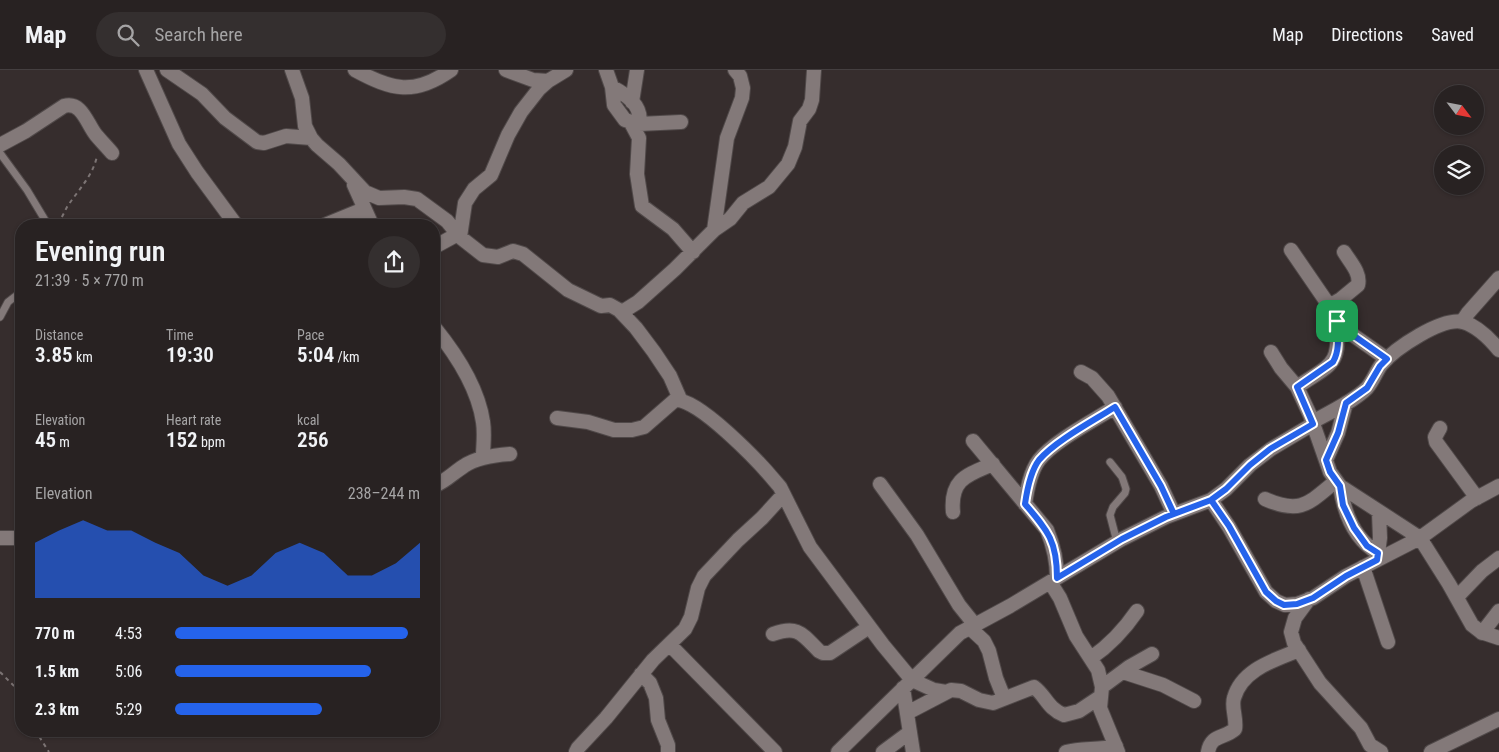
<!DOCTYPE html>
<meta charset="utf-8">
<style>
body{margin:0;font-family:"Roboto Condensed",sans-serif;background:#342f2f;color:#f1f3f6;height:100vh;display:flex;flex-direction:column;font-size:19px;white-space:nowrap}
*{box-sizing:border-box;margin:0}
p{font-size:16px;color:#a5a4a5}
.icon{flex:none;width:28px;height:28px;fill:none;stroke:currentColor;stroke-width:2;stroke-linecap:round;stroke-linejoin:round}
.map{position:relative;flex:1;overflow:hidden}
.sheet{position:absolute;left:15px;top:149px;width:425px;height:518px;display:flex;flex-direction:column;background:#282222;border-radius:20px;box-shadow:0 1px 4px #0004,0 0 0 1px #443f40}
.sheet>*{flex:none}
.needle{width:32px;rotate:122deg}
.buttons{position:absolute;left:1434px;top:15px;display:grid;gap:10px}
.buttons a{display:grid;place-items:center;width:50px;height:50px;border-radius:50%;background:#282222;box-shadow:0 1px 4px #0004,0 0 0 1px #443f40;font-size:25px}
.pin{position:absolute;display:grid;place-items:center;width:42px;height:42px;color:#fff;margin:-21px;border-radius:10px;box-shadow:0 2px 8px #0006}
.round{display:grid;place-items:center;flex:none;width:52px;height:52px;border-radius:26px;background:#342f2f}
.summary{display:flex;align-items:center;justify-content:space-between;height:85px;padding:0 20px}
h1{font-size:28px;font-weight:600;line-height:38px}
.figures{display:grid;grid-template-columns:repeat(3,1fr);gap:8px;height:85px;padding:5px 20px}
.figures div{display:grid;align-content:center}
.figures b{font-size:21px;font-weight:600}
.figures small{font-size:14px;font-weight:400}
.figures p{font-size:14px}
.chart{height:140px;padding:10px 20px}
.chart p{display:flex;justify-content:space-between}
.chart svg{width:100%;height:90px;margin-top:5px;fill:#2563eb;opacity:.7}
ul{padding:0 20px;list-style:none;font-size:16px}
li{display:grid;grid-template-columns:80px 60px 1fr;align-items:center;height:38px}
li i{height:12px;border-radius:6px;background:#2563eb}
header{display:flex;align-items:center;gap:30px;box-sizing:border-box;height:70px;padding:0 25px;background:#282222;border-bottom:1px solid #443f40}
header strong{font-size:24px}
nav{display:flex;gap:28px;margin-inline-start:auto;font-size:18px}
.search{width:350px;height:45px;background:#342f2f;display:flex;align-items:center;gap:12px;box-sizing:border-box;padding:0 18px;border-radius:28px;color:#a5a4a5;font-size:19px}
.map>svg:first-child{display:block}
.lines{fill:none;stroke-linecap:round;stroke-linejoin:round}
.lane-casing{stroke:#504949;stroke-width:9}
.street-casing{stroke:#504949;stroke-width:16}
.path{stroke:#7c7474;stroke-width:2;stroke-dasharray:4 4;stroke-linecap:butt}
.lane{stroke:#837979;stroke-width:7}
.street{stroke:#837979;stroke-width:14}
.route-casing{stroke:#fff;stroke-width:10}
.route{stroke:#2563eb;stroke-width:6}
</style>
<header>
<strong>Map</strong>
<div class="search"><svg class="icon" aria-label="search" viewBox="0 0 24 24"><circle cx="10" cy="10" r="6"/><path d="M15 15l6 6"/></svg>Search here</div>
<nav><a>Map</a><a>Directions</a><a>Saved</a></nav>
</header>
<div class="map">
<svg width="1499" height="682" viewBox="0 0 1499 682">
<rect width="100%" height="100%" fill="#362d2d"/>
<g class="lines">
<defs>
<path id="lane" d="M0,83L27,120L48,155
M0,247L8,232L21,222
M1110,392L1122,407L1126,419L1125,423L1113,437L1110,445L1117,472"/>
<path id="street" d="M146,0L179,74L197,102L236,155
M167,0L202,24L225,48L257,72L264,73L286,66L311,68
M292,0L302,28L305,56L311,68L317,75L339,94L365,122L379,128L404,127L417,129L447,151L460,167L483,185L498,187L513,181L523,184L568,220L601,236L610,235L619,240L636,258L654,282L670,306L680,329
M355,0C392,20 414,26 451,0
M506,0L533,10L548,11
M606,0L612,17L614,35L625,50L639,54L681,52
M612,17C627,25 643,36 639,54
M632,32L637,0
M631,53L639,68L637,104L642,136L673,159L693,182
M0,75L26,61L64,36C82,31 87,54 96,65C101,71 107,77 112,83
M354,115L372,155
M325,155L364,139
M714,160L727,68L742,28L743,18L740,6L735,0
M460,167L465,133L474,119L491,105L508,65L521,42L539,19L548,11L566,0
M434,177L458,164
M1291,180L1326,231L1337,251L1350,263L1387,289
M1329,236L1341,229L1358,215C1361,203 1350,192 1344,182
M622,242L638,232L675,199L714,160L730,149L743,133L769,117L788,94L795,77L800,51L809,39L812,30L814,0
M1462,252L1468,243L1499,208
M434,257C456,284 478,317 483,352C485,364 483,376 483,387
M1271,282L1281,298L1297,317L1310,345L1330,402L1340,416L1420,468L1449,514L1472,555L1481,562L1499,568
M1081,302L1092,308L1108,326L1161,416L1174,444
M1297,317C1332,293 1340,297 1337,251
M557,348L588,352L614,360H632L644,357L675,330C697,327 759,392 774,410L780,417L810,477L883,575L912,610L934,620L946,622
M1312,352C1329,343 1354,331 1367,318C1373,311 1376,302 1381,295C1395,278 1442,247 1463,252C1477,256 1490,269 1499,280
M1440,358L1435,367L1436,372L1477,428
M973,371L1047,460C1054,477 1057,490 1057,508
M1326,390L1338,363L1346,333
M880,414L917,465L959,535L975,555
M434,416C446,411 453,403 464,396C477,387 495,385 510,384
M1340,416C1344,443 1354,469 1378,483
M1265,429C1301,445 1309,433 1336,411
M1211,430L1229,457L1266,522L1276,531L1285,535L1297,534L1313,528L1346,506L1420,468L1471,431L1499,416
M1025,434C1027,420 1030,402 1039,390C1054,371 1093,351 1115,337
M953,442C950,409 967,405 993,394
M0,468H21
M1377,490L1380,468L1379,443
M1363,497L1388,572
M1050,512L1060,528L1076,566L1098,600L1102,617L1100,638L1118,682
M1457,527L1482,501L1499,488
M1309,529L1295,548L1291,562L1294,573L1320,613L1361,658L1370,675L1381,682
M970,558L984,571L989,581L996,608L1004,628
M1482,563L1499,541
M773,564C798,555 802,564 819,581L823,583H830L869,557
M670,575L775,682
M1091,588C1110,575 1124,560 1137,541
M1123,602L1163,615L1194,631
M641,604L650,613L656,628L658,650L668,675V682
M1102,617L1129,597L1152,584
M903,618L913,682
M907,643L951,620L961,621L979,630L993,633L1034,617C1046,626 1047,638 1064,645L1079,641L1100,627
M576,682L578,678L606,648L653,590L685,559L691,547L698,518L704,506L738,470L762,448L783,425
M838,682L960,563L1010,536L1122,469L1166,447L1211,430L1226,419L1250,395L1271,379L1313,354
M883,682L910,662
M1066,682C1082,678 1099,680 1116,676
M1208,682C1211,664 1224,669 1235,659C1237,649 1231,637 1234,628C1242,599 1275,590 1299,580
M1431,682L1499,649"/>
</defs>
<!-- lane casing -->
<use href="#lane" class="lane-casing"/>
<!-- street casing -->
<use href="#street" class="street-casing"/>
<!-- path -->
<path class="path" d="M58,154C61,149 64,143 67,137C78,120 93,106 97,86
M0,602L16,618L21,626
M35,660L49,682"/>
<!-- lane -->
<use href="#lane" class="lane"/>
<!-- street -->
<use href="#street" class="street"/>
</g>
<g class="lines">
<defs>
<path id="route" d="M1337,251C1338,265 1340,280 1333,292L1297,317L1313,354L1270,379L1250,395L1226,419L1211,430L1166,447L1122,469L1057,508C1057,471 1048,461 1025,434C1027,420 1030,402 1039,390C1055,371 1093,351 1115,337L1161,416L1174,444L1211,430L1229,456L1266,522L1276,531L1284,535L1297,534L1313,528L1346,506L1377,490L1378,483L1367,476L1354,458L1343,435L1340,416L1330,402L1326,390L1338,363L1346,333L1367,318L1380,296L1387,289L1350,263L1337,251"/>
</defs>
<!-- route casing -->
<use href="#route" class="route-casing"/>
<!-- route -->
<use href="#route" class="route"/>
</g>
</svg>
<div class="buttons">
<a><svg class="needle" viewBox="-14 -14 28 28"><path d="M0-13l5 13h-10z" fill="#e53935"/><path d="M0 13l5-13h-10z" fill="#a5a4a5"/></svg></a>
<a><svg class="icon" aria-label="layers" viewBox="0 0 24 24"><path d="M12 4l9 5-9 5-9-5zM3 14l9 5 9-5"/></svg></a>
</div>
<div class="pin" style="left:1337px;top:251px;background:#1e9e55"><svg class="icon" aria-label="arrive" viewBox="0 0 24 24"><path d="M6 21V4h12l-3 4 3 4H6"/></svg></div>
<section class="sheet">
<div class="summary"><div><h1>Evening run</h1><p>21:39 · 5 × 770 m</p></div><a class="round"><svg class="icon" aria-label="share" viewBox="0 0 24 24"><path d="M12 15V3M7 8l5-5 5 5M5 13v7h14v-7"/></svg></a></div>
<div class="figures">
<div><p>Distance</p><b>3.85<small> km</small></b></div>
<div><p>Time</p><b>19:30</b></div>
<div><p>Pace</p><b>5:04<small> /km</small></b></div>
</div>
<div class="figures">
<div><p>Elevation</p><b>45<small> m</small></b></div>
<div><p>Heart rate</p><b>152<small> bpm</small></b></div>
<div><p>kcal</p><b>256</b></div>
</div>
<div class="chart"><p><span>Elevation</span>238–244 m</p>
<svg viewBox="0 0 160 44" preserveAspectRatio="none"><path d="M0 44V17L10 11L20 6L30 11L40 11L50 17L60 22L70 33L80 38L90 33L100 22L110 17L120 22L130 33L140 33L150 27L160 17V44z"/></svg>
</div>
<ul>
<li><b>770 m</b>4:53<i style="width:95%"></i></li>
<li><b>1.5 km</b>5:06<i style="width:80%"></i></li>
<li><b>2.3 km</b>5:29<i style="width:60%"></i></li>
</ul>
</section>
</div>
